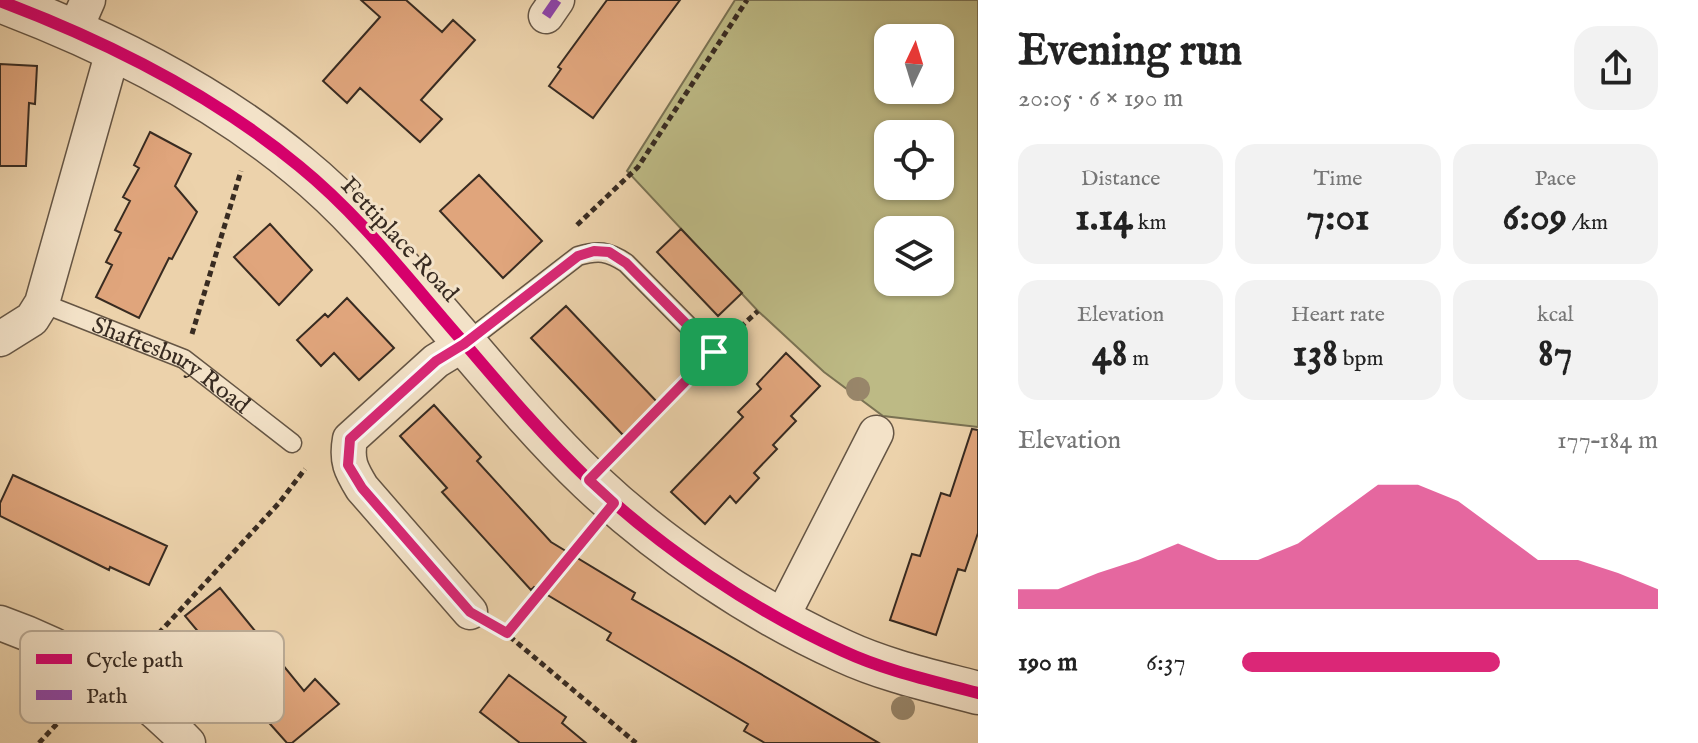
<!DOCTYPE html>
<meta charset="utf-8">
<style>
body{margin:0;font-family:"IM FELL English",serif;background:#f2f2f2;color:#222;height:100vh;display:flex;flex-direction:column;font-size:30px;white-space:nowrap}
*{box-sizing:border-box;margin:0}
p{font-size:26px;color:#767676}
.icon{flex:none;width:44px;height:44px;fill:none;stroke:currentColor;stroke-width:2;stroke-linecap:round;stroke-linejoin:round}
.map{position:relative;flex:1;overflow:hidden}
.panel{display:flex;flex-direction:column;background:#fff;width:720px}
.panel>*{flex:none}
.needle{width:52px;rotate:4deg}
.controls{position:absolute;left:874px;top:24px;display:grid;gap:16px}
.controls a{display:grid;place-items:center;width:80px;height:80px;border-radius:16px;background:#fff;box-shadow:0 2px 6px #0004;font-size:40px}
.pin{position:absolute;display:grid;place-items:center;width:68px;height:68px;color:#fff;margin:-34px;border-radius:16px;box-shadow:0 4px 12px #0006}
.round{display:grid;place-items:center;flex:none;width:84px;height:84px;border-radius:24px;background:#f2f2f2}
.summary{display:flex;align-items:center;justify-content:space-between;height:136px;padding:0 40px}
h1{font-size:44px;font-weight:700;line-height:60px}
.figures{display:grid;grid-template-columns:repeat(3,1fr);gap:12px;height:136px;padding:8px 40px}
.figures div{display:grid;align-content:center;border-radius:20px;background:#f2f2f2;text-align:center}
.figures b{font-size:40px;font-weight:700}
.figures small{font-size:22px;font-weight:400}
.figures p{font-size:22px}
.chart{height:224px;padding:16px 40px}
.chart p{display:flex;justify-content:space-between}
.chart svg{width:100%;height:144px;margin-top:8px;fill:#db2777;opacity:.7}
ul{padding:0 40px;list-style:none;font-size:26px}
li{display:grid;grid-template-columns:128px 96px 1fr;align-items:center;height:60px}
li i{height:20px;border-radius:10px;background:#db2777}
main{display:flex;flex:1;min-height:0}
.map>svg:first-child{display:block}
.green{fill:#bdba85;stroke:#7a7253;stroke-width:2;fill-rule:evenodd}
.building{fill:#e0a57c;stroke:#382b21;stroke-width:2}
.lines{fill:none;stroke-linecap:round;stroke-linejoin:round}
.service-casing{stroke:#655544;stroke-width:21}
.minor-casing{stroke:#655544;stroke-width:37}
.tertiary-casing{stroke:#655544;stroke-width:45}
.path{stroke:#382b21;stroke-width:5;stroke-dasharray:6 4;stroke-linecap:butt}
.service{stroke:#f3e2c8;stroke-width:18}
.minor{stroke:#f3e2c8;stroke-width:34}
.tertiary{stroke:#f3e2c8;stroke-width:42}
.quiet{stroke:#8e44ad;stroke-width:10;stroke-dasharray:20 10;stroke-linecap:butt}
.cycleway-casing{stroke:#f3e2c8;stroke-width:17}
.cycleway{stroke:#d6006c;stroke-width:12}
.tree{fill:#98866a}
.route-casing{stroke:#fff;stroke-width:16}
.route{stroke:#db2777;stroke-width:10}
.labels{text-anchor:middle;stroke-width:6;stroke-linejoin:round;paint-order:stroke}
.street-label{font-size:24px;fill:#382b21;stroke:#f3e2c8}
.key{fill:#f3e2c8;stroke:#bbab96;stroke-width:2}
.key-label{font-size:22px;fill:#382b21}
</style>
<main>
<div class="map">
<svg width="978" height="743" viewBox="0 0 978 743">
<rect width="100%" height="100%" fill="#ecd2ab"/>
<filter id="stains"><feTurbulence type="fractalNoise" baseFrequency=".0025" numOctaves="4"/><feColorMatrix values="0 0 0 0 .2 0 0 0 0 .09 0 0 0 0 .02 0 0 0 .5 -.17"/></filter>
<radialGradient id="worn" r=".72"><stop offset=".6" stop-color="#630" stop-opacity="0"/><stop offset="1" stop-color="#630" stop-opacity=".3"/></radialGradient>
<!-- green -->
<path class="green" d="M735,0H978V427L883,416L824,372L758,311L627,171ZM888,38H940V90H888ZM888,134H940V186H888ZM888,230H940V282H888Z"/>
<!-- building -->
<path class="building" d="M361,0H406L442,32L453,20L475,40L421,100L442,119L420,142L360,88L347,103L323,81L380,17Z
M607,0H680L593,118L549,86L561,69L558,67Z
M0,64L37,66L35,104L29,103L26,166H0Z
M150,132L191,154L175,186L197,212L172,259L169,258L139,318L96,297L112,265L106,262L121,233L115,230L130,201L123,197L139,168L134,165Z
M479,175L542,241L503,278L440,211Z
M270,224L312,270L279,305L234,257Z
M681,229L742,293L718,316L657,252Z
M347,298L394,348L359,380L334,353L321,366L297,340L325,314L328,317Z
M566,306L658,403L623,435L531,338Z
M786,353L820,386L791,416L796,421L773,445L777,449L754,473L759,478L736,503L730,496L705,524L671,492L743,417L738,412L761,389L757,384Z
M434,405L481,457L477,461L551,542L635,593L632,599L879,743H765L744,731L748,724L607,640L611,633L534,587L531,590L442,492L447,488L400,436Z
M972,429L978,430V533L965,571L958,569L936,635L890,620L912,554L920,556L941,493L950,496Z
M13,475L167,546L149,585L110,567L109,570L0,516V503Z
M220,588L304,691L315,679L339,704L292,743H287L263,716L208,650L211,647L185,616Z
M509,675L566,717L562,723L586,743H520L480,712Z"/>
<g class="lines">
<defs>
<g id="service">
<path id="s1" d="M42,303L184,359L292,443"/>
<path d="M464,344L578,256C598,250 608,251 626,263L714,352"/>
</g>
<path id="minor" d="M546,16L557,0
M74,32L88,0
M0,339L32,319L42,303L113,51
M464,344L436,361L350,439C346,461 351,470 362,488L470,612
M781,619L876,433
M0,623C74,649 133,686 188,743"/>
<path id="tertiary" d="M0,1C106,41 211,93 299,166C363,218 412,284 466,345C506,392 546,439 590,481C661,548 754,611 843,651C886,671 933,681 978,693"/>
</defs>
<!-- service casing -->
<use href="#service" class="service-casing"/>
<!-- minor casing -->
<use href="#minor" class="minor-casing"/>
<!-- tertiary casing -->
<use href="#tertiary" class="tertiary-casing"/>
<!-- path -->
<path class="path" d="M577,225L638,167L747,0
M192,334L241,171
M733,334L758,311
M618,451L695,372
M502,630L636,743
M507,633L588,534
M137,654L147,646L279,503L305,469
M39,743L79,700"/>
<!-- service -->
<use href="#service" class="service"/>
<!-- minor -->
<use href="#minor" class="minor"/>
<!-- tertiary -->
<use href="#tertiary" class="tertiary"/>
<!-- quiet -->
<path class="quiet" d="M546,16L557,0"/>
<defs>
<path id="cycleway" d="M0,1C106,41 211,93 299,166C363,218 412,284 466,345C506,392 546,439 590,481C661,548 754,611 843,651C886,671 933,681 978,693
M464,344L436,361L350,439C346,461 351,470 362,488L470,612"/>
</defs>
<!-- cycleway casing -->
<use href="#cycleway" class="cycleway-casing"/>
<!-- cycleway -->
<use href="#cycleway" class="cycleway"/>
</g>
<!-- trees -->
<g class="tree">
<circle cx="858" cy="389" r="12"/>
<circle cx="903" cy="708" r="12"/>
</g>
<g class="lines">
<defs>
<path id="route" d="M594,251L609,252L626,263L714,352L589,480L614,503L507,633L470,612L362,488L348,465L350,439L436,361L464,344L578,256Z"/>
</defs>
<!-- route casing -->
<use href="#route" class="route-casing"/>
<!-- route -->
<use href="#route" class="route"/>
</g>
<g class="labels">
<!-- street labels -->
<g class="street-label">
<text transform="translate(400 239) rotate(47)" y="8">Fettiplace Road</text>
<text dy="8" stroke="none"><textPath href="#s1" startOffset="144">Shaftesbury Road</textPath></text>
</g>
</g>
<!-- legend -->
<rect x="20" y="631" width="264" height="92" rx="12" class="key"/>
<rect x="36" y="654" width="36" height="10" fill="#d6006c"/>
<rect x="36" y="690" width="36" height="10" fill="#8e44ad"/>
<g class="key-label">
<text x="86" y="667">Cycle path</text>
<text x="86" y="703">Path</text>
</g>
<rect width="100%" height="100%" filter="url(#stains)"/>
<rect width="100%" height="100%" fill="url(#worn)"/>
</svg>
<div class="controls">
<a><svg class="needle" viewBox="-14 -14 28 28"><path d="M0-13l5 13h-10z" fill="#e53935"/><path d="M0 13l5-13h-10z" fill="#767676"/></svg></a>
<a><svg class="icon" aria-label="locate" viewBox="0 0 24 24"><circle cx="12" cy="12" r="6"/><path d="M12 2v4M12 18v4M2 12h4M18 12h4"/></svg></a>
<a><svg class="icon" aria-label="layers" viewBox="0 0 24 24"><path d="M12 4l9 5-9 5-9-5zM3 14l9 5 9-5"/></svg></a>
</div>
<div class="pin" style="left:714px;top:352px;background:#1e9e55"><svg class="icon" aria-label="arrive" viewBox="0 0 24 24"><path d="M6 21V4h12l-3 4 3 4H6"/></svg></div>
</div>
<section class="panel">
<div class="summary"><div><h1>Evening run</h1><p>20:05 · 6 × 190 m</p></div><a class="round"><svg class="icon" aria-label="share" viewBox="0 0 24 24"><path d="M12 15V3M7 8l5-5 5 5M5 13v7h14v-7"/></svg></a></div>
<div class="figures">
<div><p>Distance</p><b>1.14<small> km</small></b></div>
<div><p>Time</p><b>7:01</b></div>
<div><p>Pace</p><b>6:09<small> /km</small></b></div>
</div>
<div class="figures">
<div><p>Elevation</p><b>48<small> m</small></b></div>
<div><p>Heart rate</p><b>138<small> bpm</small></b></div>
<div><p>kcal</p><b>87</b></div>
</div>
<div class="chart"><p><span>Elevation</span>177–184 m</p>
<svg viewBox="0 0 160 44" preserveAspectRatio="none"><path d="M0 44V38L10 38L20 33L30 29L40 24L50 29L60 29L70 24L80 15L90 6L100 6L110 11L120 20L130 29L140 29L150 33L160 38V44z"/></svg>
</div>
<ul>
<li><b>190 m</b>6:37<i style="width:62%"></i></li>
</ul>
</section>
</main>
